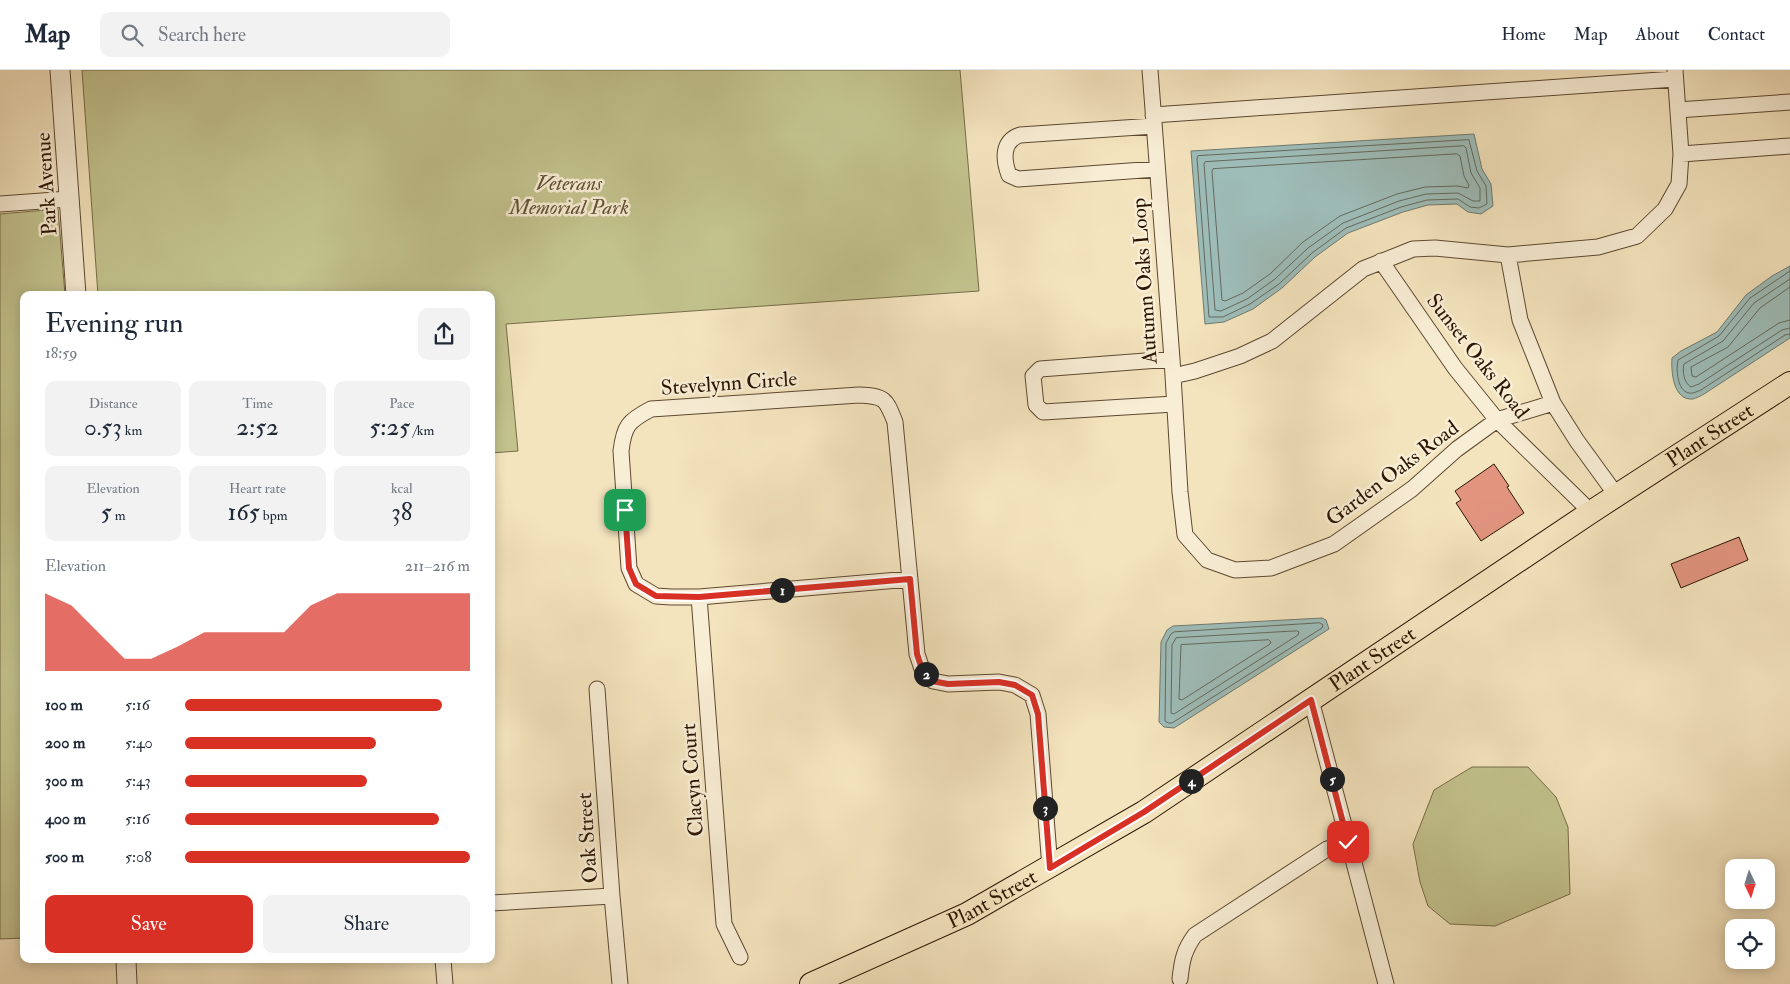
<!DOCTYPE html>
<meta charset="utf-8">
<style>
body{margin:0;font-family:"IM FELL Double Pica",serif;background:#f2f2f3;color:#1f2937;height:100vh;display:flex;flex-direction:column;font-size:19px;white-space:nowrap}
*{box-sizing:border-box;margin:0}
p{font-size:16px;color:#747a83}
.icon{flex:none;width:28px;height:28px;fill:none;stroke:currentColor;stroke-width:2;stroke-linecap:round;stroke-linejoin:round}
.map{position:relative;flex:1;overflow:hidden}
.sheet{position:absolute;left:20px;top:221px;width:475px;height:672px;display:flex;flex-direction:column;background:#fff;border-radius:10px;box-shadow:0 2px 12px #0003}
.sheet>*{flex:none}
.needle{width:32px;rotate:176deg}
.tools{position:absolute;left:1725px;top:789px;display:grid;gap:10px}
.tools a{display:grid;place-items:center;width:50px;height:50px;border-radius:10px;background:#fff;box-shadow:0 2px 12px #0003;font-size:25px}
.pin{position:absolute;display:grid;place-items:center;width:42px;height:42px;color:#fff;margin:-21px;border-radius:10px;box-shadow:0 2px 8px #0006}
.km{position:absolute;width:25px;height:25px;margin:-12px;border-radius:50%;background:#222;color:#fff;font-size:14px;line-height:25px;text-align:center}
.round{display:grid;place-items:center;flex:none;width:52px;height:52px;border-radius:10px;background:#f2f2f3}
.head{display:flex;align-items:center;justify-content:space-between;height:85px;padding:0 25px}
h1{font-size:28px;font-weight:600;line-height:38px}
.stats{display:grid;grid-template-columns:repeat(3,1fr);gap:8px;height:85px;padding:5px 25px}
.stats div{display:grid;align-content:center;border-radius:10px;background:#f2f2f3;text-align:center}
.stats b{font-size:25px;font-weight:600}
.stats small{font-size:14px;font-weight:400}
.stats p{font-size:14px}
.chart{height:140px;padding:10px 25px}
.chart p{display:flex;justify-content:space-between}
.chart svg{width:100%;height:90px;margin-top:5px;fill:#d93025;opacity:.7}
.button{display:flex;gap:10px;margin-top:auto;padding:10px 25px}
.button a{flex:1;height:58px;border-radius:10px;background:#d93025;color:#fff;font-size:20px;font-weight:600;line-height:58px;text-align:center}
.button a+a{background:#f2f2f3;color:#1f2937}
ul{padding:0 25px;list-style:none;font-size:16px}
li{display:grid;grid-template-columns:80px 60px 1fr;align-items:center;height:38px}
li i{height:12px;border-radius:6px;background:#d93025}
header{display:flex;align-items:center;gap:30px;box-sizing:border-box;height:70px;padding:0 25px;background:#fff;border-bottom:1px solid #e0e1e3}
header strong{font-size:24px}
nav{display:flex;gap:28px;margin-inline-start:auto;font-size:18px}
.search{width:350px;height:45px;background:#f2f2f3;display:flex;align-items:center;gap:12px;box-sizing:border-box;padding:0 18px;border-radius:10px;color:#747a83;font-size:19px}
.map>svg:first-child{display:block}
.green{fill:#c2c28d;stroke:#766c48}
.water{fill:#9ebdb9;stroke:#707a70}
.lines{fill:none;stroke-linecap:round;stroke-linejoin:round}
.shore{stroke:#64695e;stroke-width:1}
.building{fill:#e2947f;stroke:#2b1502}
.minor-casing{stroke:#5d4931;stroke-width:17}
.tertiary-casing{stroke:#5d4931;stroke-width:21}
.primary-casing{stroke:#2b1502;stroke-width:24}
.minor{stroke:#f8edd5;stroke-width:15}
.tertiary{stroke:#f8edd5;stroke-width:19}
.primary{stroke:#f4e4be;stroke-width:22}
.route-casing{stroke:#fff;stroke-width:10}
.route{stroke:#d93025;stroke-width:6}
.labels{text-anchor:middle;stroke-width:5;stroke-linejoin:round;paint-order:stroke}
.park-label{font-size:21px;font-style:italic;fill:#605233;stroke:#f8edd5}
.street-label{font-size:21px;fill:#2b1502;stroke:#f8edd5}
</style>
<header>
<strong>Map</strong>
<div class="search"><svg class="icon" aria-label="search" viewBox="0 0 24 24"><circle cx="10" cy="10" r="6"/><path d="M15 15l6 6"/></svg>Search here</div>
<nav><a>Home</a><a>Map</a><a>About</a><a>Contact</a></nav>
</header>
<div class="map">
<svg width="1790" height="914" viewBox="0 0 1790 914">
<rect width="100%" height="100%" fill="#f4e4be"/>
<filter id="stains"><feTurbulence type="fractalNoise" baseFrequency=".004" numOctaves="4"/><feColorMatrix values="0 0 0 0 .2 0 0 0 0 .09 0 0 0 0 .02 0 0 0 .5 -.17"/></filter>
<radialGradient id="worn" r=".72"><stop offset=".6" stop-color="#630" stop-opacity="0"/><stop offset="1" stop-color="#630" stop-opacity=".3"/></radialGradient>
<!-- green -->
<path class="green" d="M82,0H960L979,221L506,254L518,381L491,383V225H98Z
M58,139L65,225H24V868L0,869V144Z
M1472,697H1528L1556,727L1568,757L1570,824L1495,856L1450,854L1428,836L1420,812L1413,774L1434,720Z"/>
<!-- water -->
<path class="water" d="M1474,64L1482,99L1491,114L1493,136L1481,144L1468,142L1457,134L1428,135L1403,142L1348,163L1315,187L1282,218L1253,239L1224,252L1205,254L1191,81Z
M1790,196V268L1704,324C1701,326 1696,328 1693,329C1673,331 1671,301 1672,288L1681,281L1717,262L1746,225L1772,206Z
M1322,548L1326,550L1329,559L1174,658L1164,657L1159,652L1161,572L1167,560L1173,556Z"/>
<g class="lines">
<!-- shore -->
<path class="shore" d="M1469,70L1477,101L1486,116L1487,134L1479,138L1470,137L1458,129L1427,130L1401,137L1346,158L1312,183L1279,214L1250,234L1223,247H1209L1197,88L1198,86Z
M1464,76L1466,78L1471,103L1480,118V131H1473L1458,123L1426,124L1399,131L1343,153L1308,178L1275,209L1247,229L1221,241L1215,240L1204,94L1205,92Z
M1457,84L1460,86L1464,106L1469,115L1468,118L1457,116L1425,117L1397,124L1340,146L1303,172L1270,204L1243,223L1225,231L1222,230L1212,101L1213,99Z
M1790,201L1750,228L1719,266L1678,290C1676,299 1677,321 1689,323C1693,324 1698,321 1701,320L1785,265L1790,264
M1790,209L1754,233L1723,271L1684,294C1682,301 1684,313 1691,317L1699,314L1782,260L1790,258
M1790,217L1760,238L1728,277L1691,297L1692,306L1696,307L1779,253L1790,250
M1320,553L1323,555L1322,558L1172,653H1168L1165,651L1166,573L1171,564L1174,562Z
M1297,561L1299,562L1298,565L1174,644L1171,643L1172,575L1176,568Z
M1269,570L1271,572L1270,574L1182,630L1179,629L1181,575Z"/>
</g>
<!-- building -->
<path class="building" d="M1494,394L1509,416L1507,417L1524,443L1481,471L1456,433L1461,430L1455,421Z
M1739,467L1748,490L1681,518L1671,494Z"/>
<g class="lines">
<defs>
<path id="minor" d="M1150,0L1172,289L1180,422L1185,465L1207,490L1235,500L1271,498L1334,474L1412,419L1457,379L1497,350L1553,333
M1678,40L1790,32
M1153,45L1675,9
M1154,56L1020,65C1002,71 1003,89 1009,105L1018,109L1157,99
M1681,84L1790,76
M0,134L69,129
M1508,185L1520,250L1553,333L1577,371L1617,426
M1381,191L1455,298L1497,350L1591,442
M1172,289L1040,299L1033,306L1036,335L1043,342L1174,334
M1173,306L1195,301L1240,286L1272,271L1363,199L1413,179L1435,178L1508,185L1598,177L1637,166L1665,139L1679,114L1681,84L1675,0
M910,509L699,527H671L656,526L636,514L629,498L621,381C624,356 628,351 651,339L859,325C885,326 886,329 895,352L917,584L922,599L933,611L948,614L999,612L1015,615L1032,625L1038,644L1050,798
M699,527L724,854L740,887
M597,619L612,826L620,914
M1311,630L1386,914
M491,833L612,826
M443,890L445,914
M1180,909C1182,890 1184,880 1195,865L1327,779L1348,772"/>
<path id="tertiary" d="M60,0L76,225
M126,890L127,914"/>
<g id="primary">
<path id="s1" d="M811,914L967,844L1144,742L1591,442L1790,313"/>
</g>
</defs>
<!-- minor casing -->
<use href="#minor" class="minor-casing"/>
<!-- tertiary casing -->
<use href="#tertiary" class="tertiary-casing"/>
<!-- primary casing -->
<use href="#primary" class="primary-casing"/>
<!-- minor -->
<use href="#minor" class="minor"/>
<!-- tertiary -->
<use href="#tertiary" class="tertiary"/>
<!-- primary -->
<use href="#primary" class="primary"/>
</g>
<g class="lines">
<defs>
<path id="route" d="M625,440L629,498L636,514L656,526L699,527L910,509L917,584L922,599L932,611L948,614L999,612L1015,615L1032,625L1038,644L1050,798L1144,742L1311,630L1348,772"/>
</defs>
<!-- route casing -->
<use href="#route" class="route-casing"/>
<!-- route -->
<use href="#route" class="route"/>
</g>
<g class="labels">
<!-- park labels -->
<g class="park-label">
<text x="569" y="120">Veterans<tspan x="569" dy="24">Memorial Park</tspan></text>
</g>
<!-- street labels -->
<g class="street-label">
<text transform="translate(46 114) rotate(-94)" y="7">Park Avenue</text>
<text transform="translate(1144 211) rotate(-94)" y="7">Autumn Oaks Loop</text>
<text transform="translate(1478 286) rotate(52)" y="7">Sunset Oaks Road</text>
<text transform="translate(729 313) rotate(-4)" y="7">Stevelynn Circle</text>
<text dy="7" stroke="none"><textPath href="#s1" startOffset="1055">Plant Street</textPath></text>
<text transform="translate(1392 403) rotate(-37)" y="7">Garden Oaks Road</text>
<text dy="7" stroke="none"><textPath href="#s1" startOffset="650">Plant Street</textPath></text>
<text transform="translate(692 710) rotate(-94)" y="7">Clacyn Court</text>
<text transform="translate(587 768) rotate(-94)" y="7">Oak Street</text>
<text dy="7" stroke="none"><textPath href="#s1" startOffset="200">Plant Street</textPath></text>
</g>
</g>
<rect width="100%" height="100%" filter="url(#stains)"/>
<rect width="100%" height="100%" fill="url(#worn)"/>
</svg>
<div class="tools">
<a><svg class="needle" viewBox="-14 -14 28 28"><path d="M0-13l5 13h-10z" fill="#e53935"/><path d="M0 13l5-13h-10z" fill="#747a83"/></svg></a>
<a><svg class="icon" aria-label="locate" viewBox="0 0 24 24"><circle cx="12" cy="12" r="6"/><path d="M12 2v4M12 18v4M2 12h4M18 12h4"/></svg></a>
</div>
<div class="pin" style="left:625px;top:440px;background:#1e9e55"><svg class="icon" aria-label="arrive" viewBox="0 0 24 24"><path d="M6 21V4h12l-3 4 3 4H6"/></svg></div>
<div class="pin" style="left:1348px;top:772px;background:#d93025"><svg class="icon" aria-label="check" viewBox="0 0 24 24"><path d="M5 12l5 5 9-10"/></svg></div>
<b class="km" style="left:782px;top:520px">1</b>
<b class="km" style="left:926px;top:604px">2</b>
<b class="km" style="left:1045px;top:738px">3</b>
<b class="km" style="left:1191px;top:711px">4</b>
<b class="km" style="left:1332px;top:709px">5</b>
<section class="sheet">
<div class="head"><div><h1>Evening run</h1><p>18:59</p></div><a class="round"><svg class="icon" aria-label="share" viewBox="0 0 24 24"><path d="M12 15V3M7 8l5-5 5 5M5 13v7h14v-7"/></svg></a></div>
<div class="stats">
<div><p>Distance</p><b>0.53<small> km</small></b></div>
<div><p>Time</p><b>2:52</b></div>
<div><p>Pace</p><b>5:25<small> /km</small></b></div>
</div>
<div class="stats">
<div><p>Elevation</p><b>5<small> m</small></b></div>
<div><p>Heart rate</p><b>165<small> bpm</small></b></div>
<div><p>kcal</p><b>38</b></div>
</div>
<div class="chart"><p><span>Elevation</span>211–216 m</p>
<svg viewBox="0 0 160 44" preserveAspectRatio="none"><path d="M0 44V6L10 12L20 25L30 38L40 38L50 32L60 25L70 25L80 25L90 25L100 12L110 6L120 6L130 6L140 6L150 6L160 6V44z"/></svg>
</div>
<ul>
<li><b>100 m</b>5:16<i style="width:90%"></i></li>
<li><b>200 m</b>5:40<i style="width:67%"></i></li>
<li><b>300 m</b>5:43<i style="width:64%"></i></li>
<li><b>400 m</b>5:16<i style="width:89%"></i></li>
<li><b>500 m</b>5:08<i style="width:100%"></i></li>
</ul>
<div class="button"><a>Save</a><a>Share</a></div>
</section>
</div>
